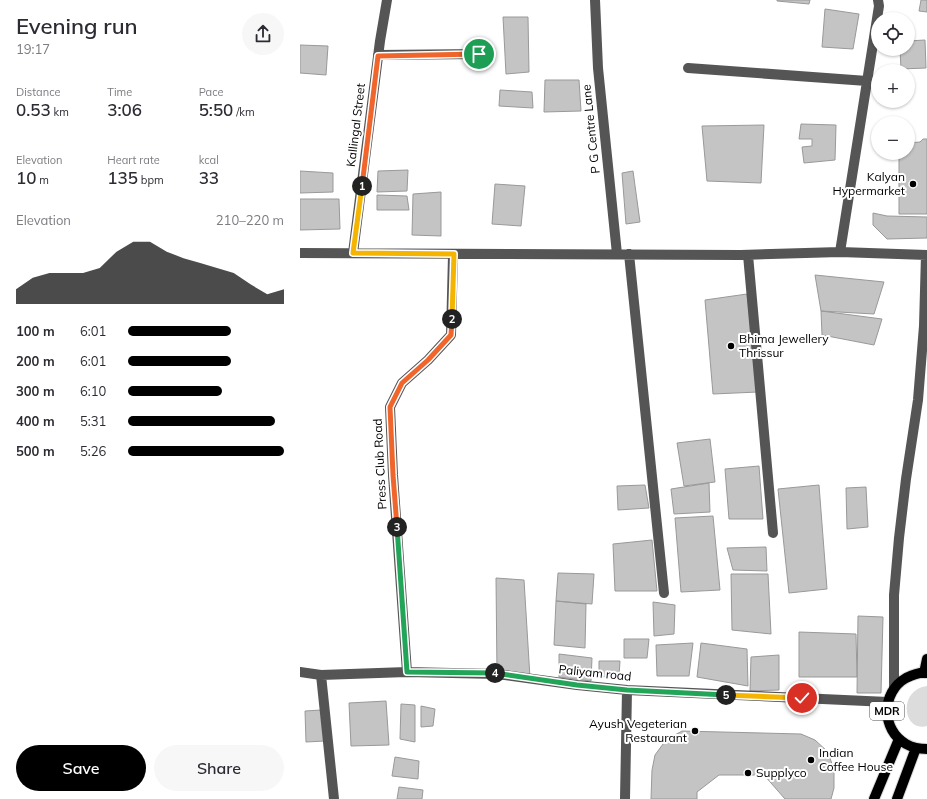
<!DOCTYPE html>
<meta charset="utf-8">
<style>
body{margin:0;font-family:Mulish,sans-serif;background:#f7f7f7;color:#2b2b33;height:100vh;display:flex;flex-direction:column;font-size:15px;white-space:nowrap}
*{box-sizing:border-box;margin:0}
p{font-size:13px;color:#7c7c81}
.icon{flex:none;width:22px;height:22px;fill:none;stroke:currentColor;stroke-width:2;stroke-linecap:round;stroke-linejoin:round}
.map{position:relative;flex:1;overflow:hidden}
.details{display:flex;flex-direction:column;background:#fff;width:300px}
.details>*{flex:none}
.buttons{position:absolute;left:571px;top:12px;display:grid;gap:8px}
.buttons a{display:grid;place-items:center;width:44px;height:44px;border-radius:50%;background:#fff;box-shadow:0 1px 3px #0004;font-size:20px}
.pin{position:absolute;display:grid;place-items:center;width:34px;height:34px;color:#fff;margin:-17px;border:2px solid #fff;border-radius:50%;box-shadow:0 1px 4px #0007}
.km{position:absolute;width:20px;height:20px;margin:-10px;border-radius:50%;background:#222;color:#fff;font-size:11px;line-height:20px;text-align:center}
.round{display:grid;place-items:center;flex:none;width:42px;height:42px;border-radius:21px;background:#f7f7f7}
.overview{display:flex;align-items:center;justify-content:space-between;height:68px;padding:0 16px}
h1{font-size:22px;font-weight:600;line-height:30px}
.figures{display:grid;grid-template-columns:repeat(3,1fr);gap:6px;height:68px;padding:4px 16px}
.figures div{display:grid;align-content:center}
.figures b{font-size:17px;font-weight:600}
.figures small{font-size:11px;font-weight:400}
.figures p{font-size:11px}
.chart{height:112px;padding:8px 16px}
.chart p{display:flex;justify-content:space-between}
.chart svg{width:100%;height:72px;margin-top:4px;fill:#000;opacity:.7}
.primary-button{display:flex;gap:8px;margin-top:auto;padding:8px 16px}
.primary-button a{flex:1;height:46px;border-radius:24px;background:#000;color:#fff;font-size:16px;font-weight:600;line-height:46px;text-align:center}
.primary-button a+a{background:#f7f7f7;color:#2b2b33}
ul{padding:0 16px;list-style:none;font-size:13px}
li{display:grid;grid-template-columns:64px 48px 1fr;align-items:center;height:30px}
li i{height:10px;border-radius:5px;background:#000}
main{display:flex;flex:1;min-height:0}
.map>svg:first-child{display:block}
.green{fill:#dcdcdc}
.building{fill:#c4c4c4;stroke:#999}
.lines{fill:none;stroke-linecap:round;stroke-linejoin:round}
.major-casing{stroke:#dbdbdb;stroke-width:12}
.minor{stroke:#555;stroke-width:10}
.major{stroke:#000;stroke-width:10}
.split-1-casing{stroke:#fff;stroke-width:8}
.split-2-casing{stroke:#fff;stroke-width:8}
.split-3-casing{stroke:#fff;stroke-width:8}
.split-4-casing{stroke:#fff;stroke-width:8}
.split-5-casing{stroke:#fff;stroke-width:8}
.split-6-casing{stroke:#fff;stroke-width:8}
.split-1{stroke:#f0652b;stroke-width:5}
.split-2{stroke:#f5b400;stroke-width:5}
.split-3{stroke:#f0652b;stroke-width:5}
.split-4{stroke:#22a559;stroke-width:5}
.split-5{stroke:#22a559;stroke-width:5}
.split-6{stroke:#f5b400;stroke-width:5}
.poi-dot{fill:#000;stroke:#fff;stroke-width:1.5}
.labels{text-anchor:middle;stroke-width:4;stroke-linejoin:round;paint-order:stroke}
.shield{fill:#fff;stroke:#4c4c4c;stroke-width:1}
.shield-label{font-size:11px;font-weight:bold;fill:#000}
.street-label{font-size:12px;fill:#000;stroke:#fff}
.poi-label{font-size:12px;fill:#000;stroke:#fff;text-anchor:start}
</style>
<main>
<section class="details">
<div class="overview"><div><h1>Evening run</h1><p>19:17</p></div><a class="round"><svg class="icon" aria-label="share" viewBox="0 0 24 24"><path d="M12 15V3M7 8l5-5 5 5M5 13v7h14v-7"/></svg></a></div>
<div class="figures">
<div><p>Distance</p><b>0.53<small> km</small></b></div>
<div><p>Time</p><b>3:06</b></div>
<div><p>Pace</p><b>5:50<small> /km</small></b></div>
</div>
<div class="figures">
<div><p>Elevation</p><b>10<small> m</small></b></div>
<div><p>Heart rate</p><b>135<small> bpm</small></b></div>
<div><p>kcal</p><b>33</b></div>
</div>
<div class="chart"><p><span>Elevation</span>210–220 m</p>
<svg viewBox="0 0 160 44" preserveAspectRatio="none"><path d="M0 44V35L10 28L20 25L30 25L40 25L50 22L60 12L70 6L80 6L90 12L100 16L110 19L120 22L130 25L140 32L150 38L160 35V44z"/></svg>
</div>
<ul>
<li><b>100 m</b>6:01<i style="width:66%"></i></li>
<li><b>200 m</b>6:01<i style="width:66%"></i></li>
<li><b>300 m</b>6:10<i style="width:60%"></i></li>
<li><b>400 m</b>5:31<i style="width:94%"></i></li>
<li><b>500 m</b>5:26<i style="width:100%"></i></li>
</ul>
<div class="primary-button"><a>Save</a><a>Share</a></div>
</section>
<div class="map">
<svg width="627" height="799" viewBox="0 0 627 799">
<rect width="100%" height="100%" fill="#fff"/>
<!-- green -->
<path class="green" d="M627,686V726C603,733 597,690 627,686Z"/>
<!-- building -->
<path class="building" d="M477,0H510L509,4L477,1Z
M621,0H627V12L619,11Z
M525,9L559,14L553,49L522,47Z
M203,17H228L229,72L206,74Z
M625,40L626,68L601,69L600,49H608V41Z
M0,45L28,46L26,75L0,73Z
M245,80H279L281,111L244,112Z
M200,90L232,92L233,108L199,106Z
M501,124L536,125L535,160L504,163L502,147L512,146V139H499Z
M464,125L461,183L407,181L402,126Z
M623,139H627V214H599V153H608V143L620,142Z
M108,170L107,191L77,192L78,171Z
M0,171L33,173V192L0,193Z
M333,171L340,222L326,224L322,173Z
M195,184L225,186L221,226L192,224Z
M141,192V236L112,235L113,194Z
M77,195L107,196L109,210H77Z
M0,199H39L40,229L0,230Z
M573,213L587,216L627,217V238L587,239L573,225Z
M515,275L584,282L574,314L521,311Z
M447,294L458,392L413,394L405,300Z
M521,311L582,319L574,345L522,335Z
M410,439L415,482L384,486L377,443Z
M459,466L463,519H429L425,469Z
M409,483L410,512L374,514L371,489Z
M345,485L349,508L318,510L317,486Z
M519,485L527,589L489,593L478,489Z
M566,487L568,527L547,529L546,488Z
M413,516L420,590L381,592L375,518Z
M352,540L357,591H315L313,544Z
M466,547L467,571L433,570L427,548Z
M258,573L294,574L292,604L256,601Z
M431,574H468L471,634L432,630Z
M196,578L224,580L230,678L197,674Z
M256,601L286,604L285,648L254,645Z
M353,602L375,605L374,634L354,636Z
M558,616L583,617L581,693H557Z
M499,632L556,634L557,677H499Z
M324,639H349L347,658H324Z
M393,643L389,676H357L356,645Z
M401,643L447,649L448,686L397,677Z
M259,654L292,658L291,681L259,677Z
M479,655V690L450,691L451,657Z
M299,661H320L319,676L299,677Z
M86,701L89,745L51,746L49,703Z
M101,704L115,705V742L100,739Z
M121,706L135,709L133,726L121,727Z
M21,710L25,741L6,742L5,711Z
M382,731L501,734L515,740L528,752L534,770V788L531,799H485L464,775H419L397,792V799H351L352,770L355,755L366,740Z
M95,757L119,761L118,779L92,776Z
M99,787L123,790L122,799H97Z"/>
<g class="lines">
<defs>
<path id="major" d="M624,673L627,659
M627,673C620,672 612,675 606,678C581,692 581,730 606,744C613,748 620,749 627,749
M574,799L599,739
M597,799L616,748"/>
</defs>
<!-- major casing -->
<use href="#major" class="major-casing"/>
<!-- minor -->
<path class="minor" d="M295,0L298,68L317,254
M78,55L179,54
M388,68L567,81
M540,252L579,6L578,0
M0,253L441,255L540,252L627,255
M53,253L80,41L87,0
M329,254L364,593
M448,255L473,533
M0,672L21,675L107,672L197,674L277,685L327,690L588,702
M107,672L93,475L90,407L102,383L128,360L151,335L153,255
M21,675L34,799
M594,689V595L599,538L606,479L618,400L624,326L626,255
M325,799L327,690"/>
<!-- major -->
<use href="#major" class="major"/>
</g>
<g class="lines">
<defs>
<path id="split-1" d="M62,186L78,56L179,54"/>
<path id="split-2" d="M62,186L53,253L154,254L152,319"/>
<path id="split-3" d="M97,527L93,475L90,407L102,383L128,360L151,335L152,319"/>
<path id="split-4" d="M97,527L107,672L195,673"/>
<path id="split-5" d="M195,673L277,685L327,690L426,695"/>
<path id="split-6" d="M426,695L502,698"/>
</defs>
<!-- split-1 casing -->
<use href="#split-1" class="split-1-casing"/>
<!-- split-2 casing -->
<use href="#split-2" class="split-2-casing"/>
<!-- split-3 casing -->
<use href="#split-3" class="split-3-casing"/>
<!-- split-4 casing -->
<use href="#split-4" class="split-4-casing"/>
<!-- split-5 casing -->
<use href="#split-5" class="split-5-casing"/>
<!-- split-6 casing -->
<use href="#split-6" class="split-6-casing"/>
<!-- split-1 -->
<use href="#split-1" class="split-1"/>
<!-- split-2 -->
<use href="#split-2" class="split-2"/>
<!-- split-3 -->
<use href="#split-3" class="split-3"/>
<!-- split-4 -->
<use href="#split-4" class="split-4"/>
<!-- split-5 -->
<use href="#split-5" class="split-5"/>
<!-- split-6 -->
<use href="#split-6" class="split-6"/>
</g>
<!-- markers -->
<g class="poi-dot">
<circle cx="613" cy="184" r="4"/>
<circle cx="431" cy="346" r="4"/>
<circle cx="395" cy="731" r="4"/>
<circle cx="511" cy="760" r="4"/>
<circle cx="448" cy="773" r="4"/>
</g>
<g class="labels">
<!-- shield labels -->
<rect class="shield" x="570" y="702" width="34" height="18" rx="3"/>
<g class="shield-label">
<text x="587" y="715">MDR</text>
</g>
<!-- street labels -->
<g class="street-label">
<text transform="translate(56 125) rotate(-83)" y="4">Kallingal Street</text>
<text transform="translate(291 129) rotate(-96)" y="4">P G Centre Lane</text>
<text transform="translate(80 464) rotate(-93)" y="4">Press Club Road</text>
<text transform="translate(295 673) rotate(6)" y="4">Paliyam road</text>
</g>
<!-- poi labels -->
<g class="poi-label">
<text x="605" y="181" text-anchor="end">Kalyan<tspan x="605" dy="14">Hypermarket</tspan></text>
<text x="439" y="343">Bhima Jewellery<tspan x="439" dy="14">Thrissur</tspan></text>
<text x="387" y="728" text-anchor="end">Ayush Vegeterian<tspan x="387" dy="14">Restaurant</tspan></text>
<text x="519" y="757">Indian<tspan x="519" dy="14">Coffee House</tspan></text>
<text x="456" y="777">Supplyco</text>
</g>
</g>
</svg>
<div class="buttons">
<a><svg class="icon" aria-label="locate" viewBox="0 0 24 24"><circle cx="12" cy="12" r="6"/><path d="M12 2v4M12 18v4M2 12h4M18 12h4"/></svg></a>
<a>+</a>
<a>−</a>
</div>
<div class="pin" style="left:179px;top:54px;background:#1e9e55"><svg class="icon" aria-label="arrive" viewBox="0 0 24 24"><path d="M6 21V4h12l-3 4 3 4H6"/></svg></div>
<div class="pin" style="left:502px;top:698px;background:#d93025"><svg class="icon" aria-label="check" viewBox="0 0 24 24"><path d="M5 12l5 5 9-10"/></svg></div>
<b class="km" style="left:62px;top:186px">1</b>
<b class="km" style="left:152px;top:319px">2</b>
<b class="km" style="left:97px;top:527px">3</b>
<b class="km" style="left:195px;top:673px">4</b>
<b class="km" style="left:426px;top:695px">5</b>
</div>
</main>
